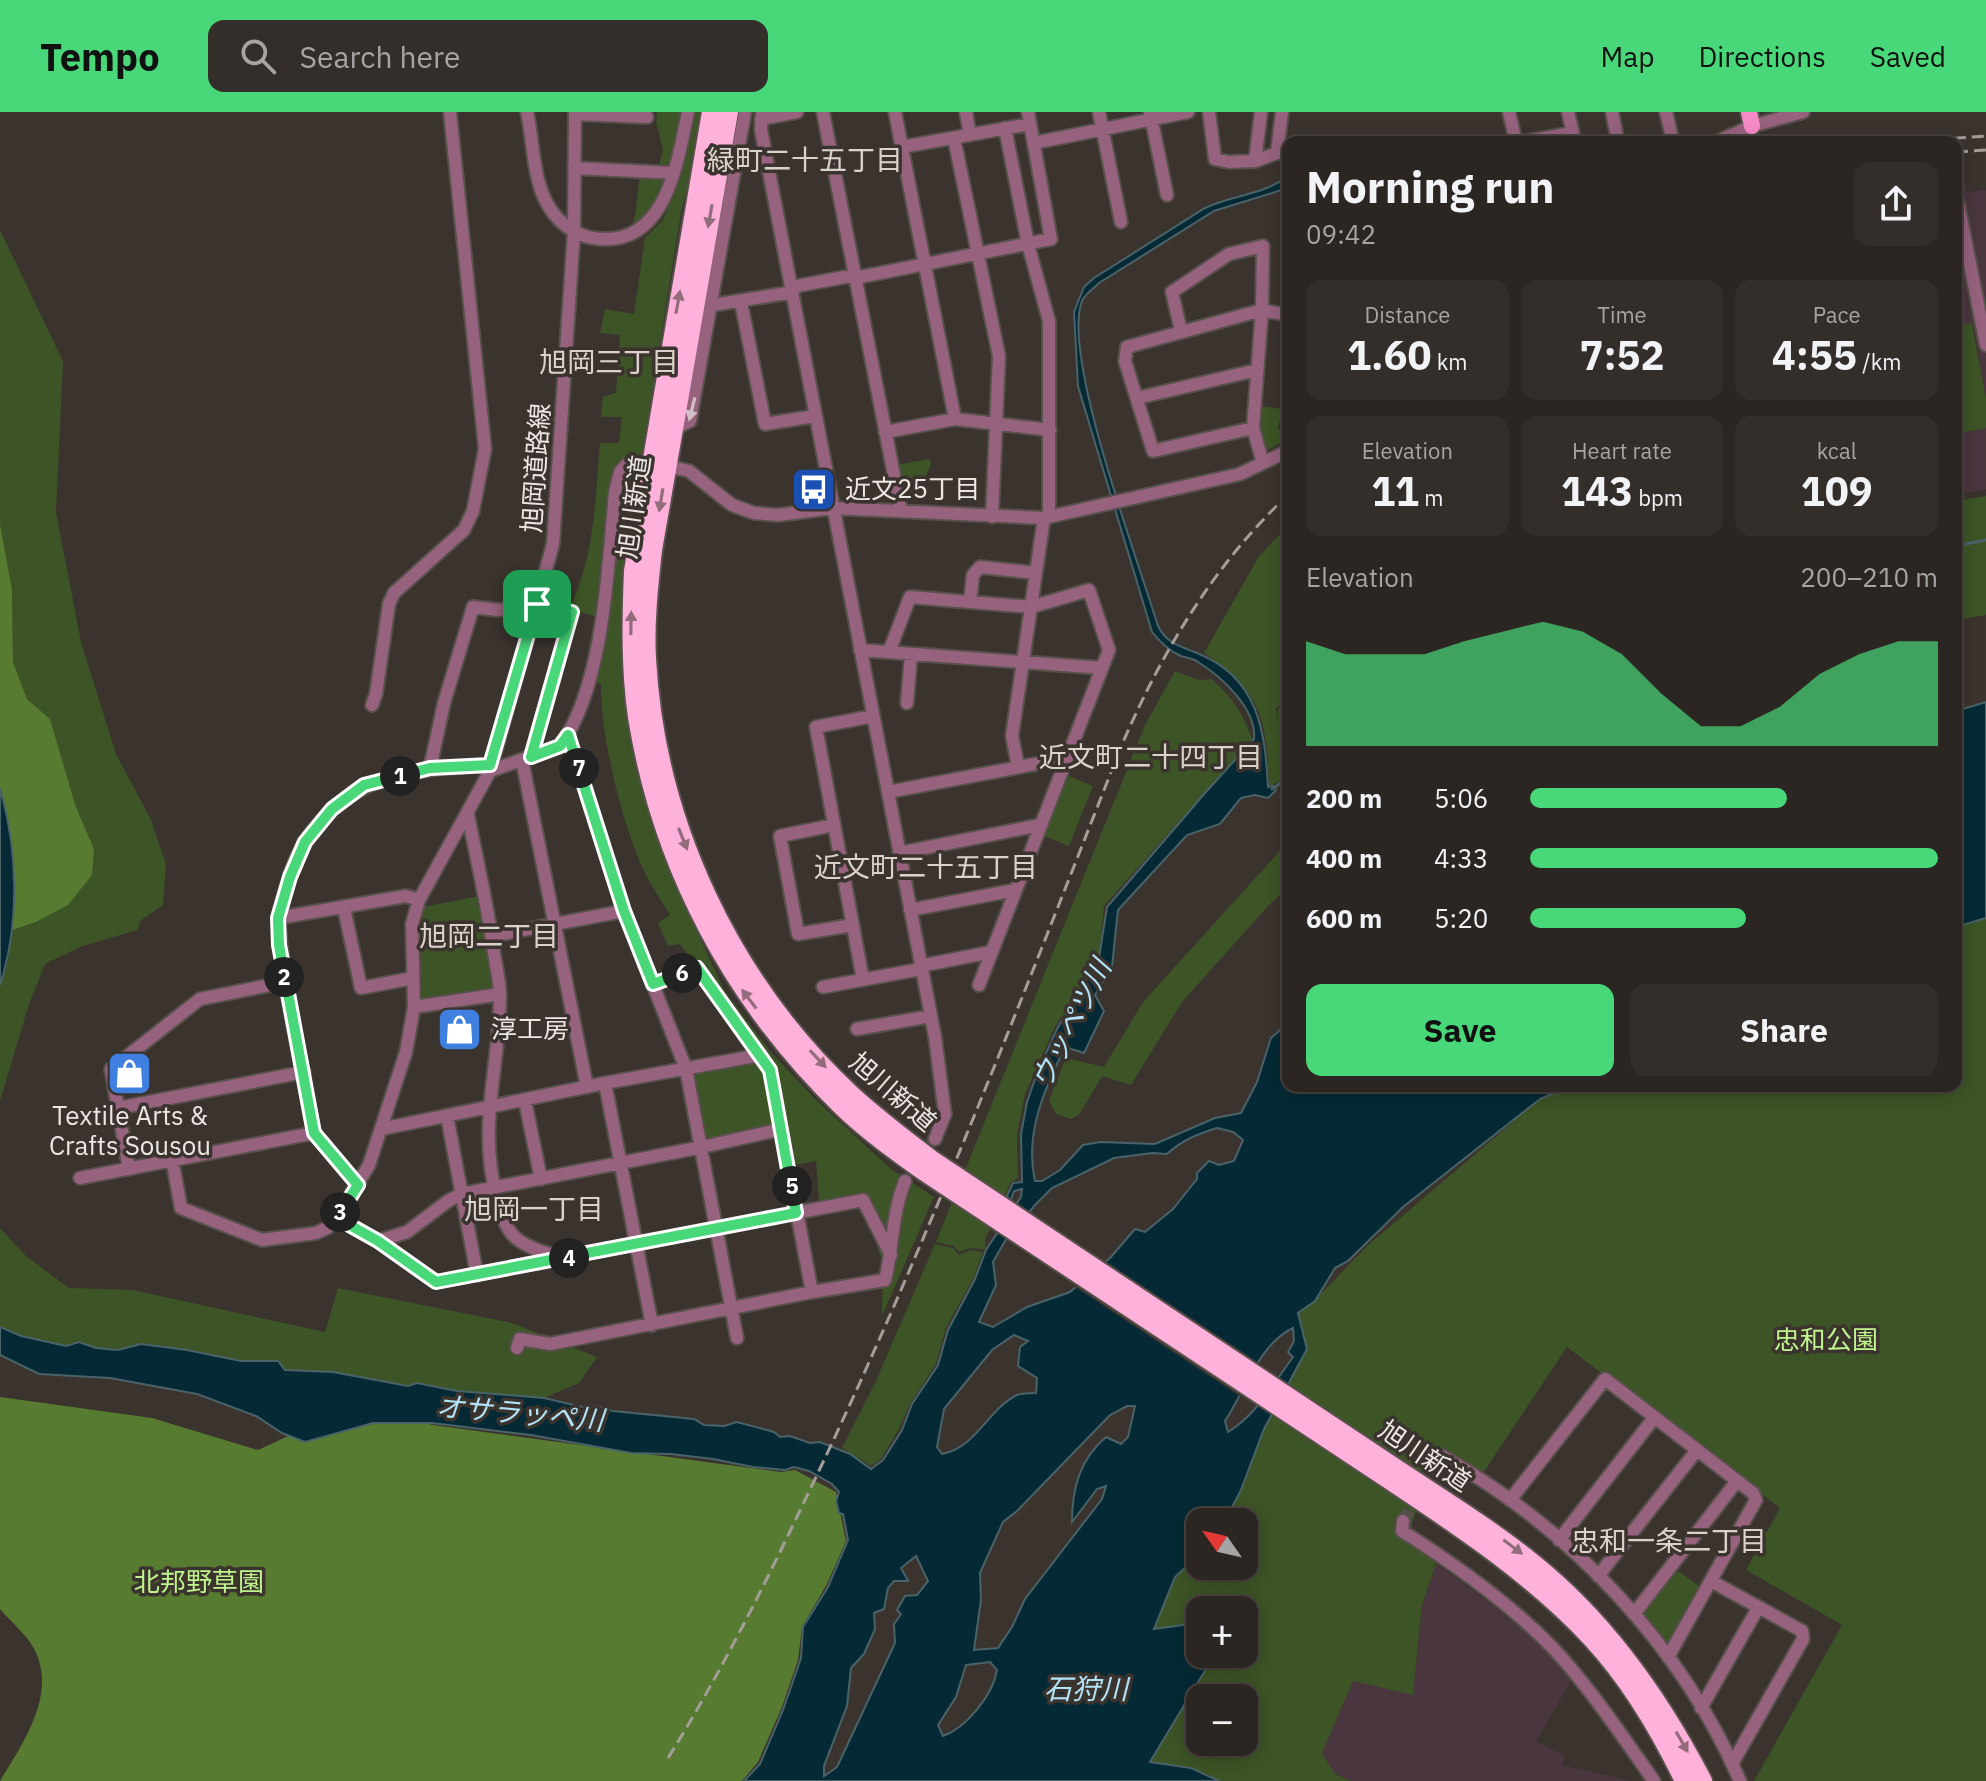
<!DOCTYPE html>
<meta charset="utf-8">
<style>
body{margin:0;font-family:"IBM Plex Sans","Noto Sans JP",sans-serif;background:#342e2a;color:#f1f3f6;height:100vh;display:flex;flex-direction:column;font-size:30px;white-space:nowrap}
*{box-sizing:border-box;margin:0}
p{font-size:26px;color:#a6a5a5}
.icon{flex:none;width:44px;height:44px;fill:none;stroke:currentColor;stroke-width:2;stroke-linecap:round;stroke-linejoin:round}
.map{position:relative;flex:1;overflow:hidden}
.details{position:absolute;left:1282px;top:24px;width:680px;height:956px;display:flex;flex-direction:column;background:#2c2622;border-radius:16px;box-shadow:0 4px 20px #0003,0 0 0 2px #484340}
.details>*{flex:none}
.needle{width:52px;rotate:304deg}
.tools{position:absolute;left:1186px;top:1396px;display:grid;gap:16px}
.tools a{display:grid;place-items:center;width:72px;height:72px;border-radius:16px;background:#2c2622;box-shadow:0 4px 20px #0003,0 0 0 2px #484340;font-size:40px}
.pin{position:absolute;display:grid;place-items:center;width:68px;height:68px;color:#fff;margin:-34px;border-radius:16px;box-shadow:0 4px 12px #0006}
.km{position:absolute;width:40px;height:40px;margin:-20px;border-radius:50%;background:#222;color:#fff;font-size:22px;line-height:40px;text-align:center}
.round{display:grid;place-items:center;flex:none;width:84px;height:84px;border-radius:16px;background:#342e2a}
.headline{display:flex;align-items:center;justify-content:space-between;height:136px;padding:0 24px}
h1{font-size:44px;font-weight:700;line-height:60px}
.figures{display:grid;grid-template-columns:repeat(3,1fr);gap:12px;height:136px;padding:8px 24px}
.figures div{display:grid;align-content:center;border-radius:16px;background:#342e2a;text-align:center}
.figures b{font-size:40px;font-weight:700}
.figures small{font-size:22px;font-weight:400}
.figures p{font-size:22px}
.chart{height:224px;padding:16px 24px}
.chart p{display:flex;justify-content:space-between}
.chart svg{width:100%;height:144px;margin-top:8px;fill:#48d779;opacity:.7}
.primary-button{display:flex;gap:16px;margin-top:auto;padding:16px 24px}
.primary-button a{flex:1;height:92px;border-radius:16px;background:#48d779;color:#111;font-size:32px;font-weight:700;line-height:92px;text-align:center}
.primary-button a+a{background:#342e2a;color:#f1f3f6}
ul{padding:0 24px;list-style:none;font-size:26px}
li{display:grid;grid-template-columns:128px 96px 1fr;align-items:center;height:60px}
li i{height:20px;border-radius:10px;background:#48d779}
header{display:flex;align-items:center;gap:48px;box-sizing:border-box;height:112px;padding:0 40px;background:#48d779;color:#111}
header strong{font-size:38px}
nav{display:flex;gap:44px;margin-inline-start:auto;font-size:28px}
.search{width:560px;height:72px;background:#342e2a;display:flex;align-items:center;gap:20px;box-sizing:border-box;padding:0 28px;border-radius:16px;color:#a6a5a5;font-size:30px}
.map>svg:first-child{display:block}
.industrial{fill:#49363e}
.green{fill:#3d5426;fill-rule:evenodd}
.forest{fill:#577b30}
.water{fill:#052a35;stroke:#4a6369;stroke-width:2;fill-rule:evenodd}
.pier{fill:#3b332e}
.lines{fill:none;stroke-linecap:round;stroke-linejoin:round}
.stream{stroke:#4a6369;stroke-width:3}
.minor-tunnel{stroke:#564e49;stroke-width:12;stroke-dasharray:12 6;stroke-linecap:butt}
.minor-casing{stroke:#57504b;stroke-width:16}
.major-casing{stroke:#57504b;stroke-width:20}
.highway-casing{stroke:#57504b;stroke-width:22}
.minor{stroke:#96627e;stroke-width:12}
.major{stroke:#f58bc6;stroke-width:16}
.highway{stroke:#feb1da;stroke-width:18}
.rail{stroke:#a49e99;stroke-width:3;stroke-dasharray:12 6;stroke-linecap:butt}
.highway-bridge-casing{stroke:#57504b;stroke-width:22;stroke-linecap:butt}
.highway-bridge{stroke:#feb1da;stroke-width:18}
.oneway{fill:#936c7b}
.oneway2{fill:#d2bfc5}
.route-casing{stroke:#fff;stroke-width:16}
.route{stroke:#48d779;stroke-width:10}
.labels{text-anchor:middle;stroke-width:7;stroke-linejoin:round;paint-order:stroke}
.street-label{font-size:26px;fill:#ece7e3;stroke:#3b332e}
.poi-label{font-size:26px;fill:#ece7e3;stroke:#3b332e;text-anchor:start}
.park-label{font-size:26px;fill:#bff48d;stroke:#3b332e}
.neighbourhood-label{font-size:28px;fill:#dbd2cb;stroke:#3b332e}
.water-label{font-size:28px;font-style:italic;fill:#b1e2f5;stroke:#3b332e}
</style>
<header>
<strong>Tempo</strong>
<div class="search"><svg class="icon" aria-label="search" viewBox="0 0 24 24"><circle cx="10" cy="10" r="6"/><path d="M15 15l6 6"/></svg>Search here</div>
<nav><a>Map</a><a>Directions</a><a>Saved</a></nav>
</header>
<div class="map">
<svg width="1986" height="1669" viewBox="0 0 1986 1669">
<rect width="100%" height="100%" fill="#3b332e"/>
<!-- industrial -->
<path class="industrial" d="M1965,72L1967,80L1986,78V287L1973,211L1956,214V73Z
M1986,316V377L1956,383V322Z
M1436,1452L1490,1491L1556,1545L1573,1565L1536,1630L1565,1643L1562,1653L1631,1669H1351L1335,1662L1322,1641L1353,1569L1413,1582L1422,1493Z"/>
<!-- green -->
<path class="green" d="M657,0H686L667,82L630,121L635,103L640,62L656,63L663,38L656,10Z
M694,0H706L681,100L624,456V536L629,614L645,683L669,759L724,878L770,939L816,988L891,1057L934,1085L882,1204L883,1152L873,1122L865,1085L819,1092L816,1049L793,1053L785,1014L705,1031L691,962L765,945L680,832L668,834L658,811L670,803C661,788 651,774 644,759C622,711 600,624 601,571L590,572L609,508L569,497C595,445 595,388 600,331H619L622,305H601L603,285L616,281L620,223L600,221L605,197L634,202L645,126L663,108L682,62Z
M0,118L63,249L56,400L81,530L116,642L151,708L166,752L163,793L141,808L137,818L80,835L45,852L29,892L0,989V873L8,849L10,819L36,810L94,737L76,695L50,607L27,587L13,550L12,477L0,412Z
M1972,211L1986,287V316L1956,322V214Z
M1260,294L1282,297L1278,317L1288,320V327L1266,339L1263,338L1258,316Z
M930,347L931,352L916,389H904L896,353Z
M1986,384V503L1956,508V389Z
M1288,414V590L1276,596L1278,612V597L1288,592V694L1284,667L1269,675C1267,609 1262,579 1204,541L1259,444Z
M1175,559L1199,568L1212,567C1232,586 1243,600 1252,627L1104,794L1099,846L1054,917L1025,982L1017,1023L1018,1066L1011,1070L985,1128L986,1138L971,1136L959,1140L954,1134L936,1130L1145,613Z
M1066,663L1093,674L1069,734L1043,723Z
M1288,730V776L1269,793L1182,890L1131,973L1102,964L1079,1003L1071,1007L1056,1002L1049,988L1066,946L1104,955L1143,890Z
M480,784L490,836L494,878L422,889L419,811L423,795Z
M1986,806V1669H1754L1842,1513L1746,1458L1780,1396L1567,1235L1483,1361L1448,1340L1428,1366L1411,1414L1436,1452L1422,1493L1413,1583L1353,1569L1322,1641L1335,1662L1351,1669H1219L1191,1656L1150,1650L1215,1542H1244V1498H1200V1518L1190,1512L1154,1518L1175,1465L1200,1442V1454H1244V1410H1224L1241,1378L1264,1317L1307,1237L1298,1201L1315,1188L1367,1134L1540,987L1570,974H1956V815ZM1200,1586H1244V1630H1200Z
M0,1116L26,1144L69,1176L133,1178L325,1220L338,1176L512,1211L597,1245L579,1271L544,1286L457,1279L418,1271L408,1274L333,1260L284,1258L257,1249H241L187,1238L141,1232L118,1238L96,1236L79,1230L67,1234L21,1224L0,1215Z
M935,1132L953,1136L959,1143L971,1138L983,1140L974,1165L946,1216L936,1252L910,1292L899,1317L881,1347L871,1354L842,1336L875,1271Z
M1674,1456L1702,1476L1669,1534L1641,1498Z"/>
<!-- forest -->
<path class="forest" d="M0,412L12,477L13,550L27,587L50,607L76,695L94,737L92,763L68,793L36,810L10,819C16,770 13,723 0,676Z
M0,1285L152,1306L258,1338L349,1296L433,1313L781,1360L795,1358L836,1380L846,1429L827,1472L802,1515L798,1548L782,1595L758,1650L742,1669H0C23,1631 59,1580 33,1535C25,1521 10,1509 0,1497Z"/>
<!-- water -->
<path class="water" d="M1288,64V76L1214,99L1099,171C1093,177 1085,182 1082,189C1061,243 1139,451 1158,514C1167,532 1180,534 1197,541C1258,565 1265,618 1268,675L1274,674L1276,678L1268,686L1255,683L1241,686L1220,712L1187,723L1118,798L1112,855L1095,883L1104,899L1084,941L1065,935C1045,976 1024,1022 1035,1069H1042L1060,1058L1083,1033L1100,1030L1155,1032L1215,1006L1241,1001L1257,970L1271,926L1288,911V974H1569L1540,987L1403,1095L1348,1149L1335,1156L1315,1189L1298,1201L1307,1237L1264,1317L1241,1378L1224,1410H1200V1442L1175,1465L1154,1517L1190,1512L1200,1518V1542H1215L1150,1650L1191,1656L1219,1669H744L760,1652L783,1598L801,1546L803,1515L828,1475L848,1428L843,1402L839,1401L836,1389L839,1380L832,1372L809,1359L794,1355L785,1358L753,1355L713,1347L671,1342L631,1341L531,1323L432,1311H373L305,1330L282,1321L256,1304L197,1282L110,1266L39,1262L0,1243V1215L21,1224L66,1234L79,1230L96,1236L118,1238L141,1232L187,1238L241,1249H278L285,1258L333,1260L408,1274L417,1271L457,1279L544,1286L587,1296L598,1294L613,1299L694,1307L704,1313L724,1314L737,1310L774,1320L780,1325L790,1324L810,1331L820,1330L850,1342L871,1357L883,1348L902,1318L912,1292L938,1253L948,1218L975,1167L986,1138L1021,1085L1022,1077L1014,1079L1010,1090L1007,1084L1013,1071L1022,1070L1021,1022L1027,990L1038,959L1057,917L1099,846L1107,795L1205,681L1254,627C1257,597 1222,565 1198,550C1193,546 1187,546 1181,544C1169,539 1160,530 1152,520L1078,274L1074,200L1084,175L1094,166L1205,96C1232,83 1264,83 1288,64ZM1217,1016L1233,1020L1243,1028L1234,1049L1219,1053L1209,1049L1197,1061V1067L1173,1097L1145,1120L1135,1117L1111,1145L1070,1180L1027,1195L993,1215L979,1210L996,1173L993,1150L1005,1129L1036,1092L1052,1076L1114,1046L1152,1041L1167,1042C1182,1028 1198,1022 1217,1016ZM1293,1216L1294,1229L1288,1240L1293,1245C1274,1271 1256,1303 1228,1320L1225,1309C1245,1279 1259,1232 1293,1216ZM1014,1223L1028,1229L1020,1235L1018,1254L1037,1266L1036,1281C1030,1281 1023,1281 1017,1283C988,1297 976,1336 942,1342L937,1335L944,1297L992,1238ZM1127,1294H1135L1128,1325L1121,1332L1106,1325C1080,1347 1072,1376 1072,1410L1097,1377L1106,1374L1102,1387L1025,1487L1012,1515L998,1536L974,1538L981,1488L980,1461L1003,1410L1017,1399L1110,1303ZM916,1444L928,1469L917,1483L905,1484L897,1498L901,1502L894,1512L895,1531L837,1655L824,1664V1654L847,1594L851,1556L864,1542L875,1517L874,1501L884,1497L888,1476L894,1469H908L901,1456ZM990,1550L997,1558C993,1583 966,1616 943,1624L938,1613L956,1585L966,1553Z
M1986,590V806L1956,815V599Z
M0,676C18,738 20,811 0,873Z"/>
<!-- pier -->
<path class="pier" d="M1102,1147L1262,1253L1244,1287L1072,1173Z"/>
<g class="lines">
<!-- stream -->
<path class="stream" d="M1956,434L1986,428
M1272,677L1288,666"/>
<!-- minor-tunnel -->
<path class="minor-tunnel" d="M1403,1409L1434,1349"/>
<defs>
<path id="minor" d="M527,0C534,31 532,67 549,95C559,111 575,123 593,126C666,138 677,51 688,0
M762,0L761,18L935,925L945,1002L935,1027
M823,0L901,399
M895,0L955,307
M966,0L970,23
M1099,0L1121,110
M1150,0L1167,83
M1209,0L1215,47L1229,50L1255,49L1261,0
M1509,0L1516,30
M1568,0L1575,30
M1612,0L1618,30
M1666,0L1673,30
M575,2L647,5
M761,7L797,0
M1005,16L1028,132L1049,209V405
M954,26L999,244L992,405
M1522,30L1572,21
M1716,30L1752,14L1803,0
M1034,31L1188,0
M902,35L1030,12
M1255,49L1277,41L1282,0
M574,56L674,61
M1956,91H1958L1986,233
M855,166L1051,127L1028,0
M792,175L855,163
M741,190L765,312L815,304
M713,193L793,180
M1181,219L1172,180L1229,142L1263,134L1262,198L1253,316L1263,351
M1137,286L1257,258
M1253,316L1153,339L1125,249L1127,235L1262,198L1288,203
M673,317L690,309L745,0
M885,320L955,307L1050,318
M970,490L973,463L980,455L1036,461
M860,538L1102,556
M889,540L910,485L1031,495L1089,478L1109,538L979,873
M907,591L911,543
M372,593L376,582L389,492L394,481L464,418L473,399L485,337L450,0
M568,623L624,799L686,957L737,1226
M522,648L587,975
M1018,654L1012,624L1044,406
M430,656L444,591L473,495L498,498L537,492L572,500L531,645
M490,659L560,634C604,574 608,454 615,380L620,360L626,353L650,350L689,359L732,393L754,401L778,403L833,396L1044,406L1240,362L1288,339
M888,680L1067,646
M468,703C477,749 488,795 494,841C496,855 500,870 500,884C500,959 476,1013 498,1090C502,1103 506,1118 517,1127C530,1137 547,1141 562,1146
M834,713L780,724L798,822L853,813
M899,741L1040,713
M344,796L361,876L413,866
M910,798L1015,778
M278,806C285,780 291,753 305,730C349,660 416,657 490,653
M492,824L624,799
M920,854L991,840
M863,868L816,615L873,604
M653,872L697,856L770,958L812,1180
M823,875L921,857
M414,895L500,882
M857,917L931,904
M605,971L652,1213
M525,989L541,1067
M118,996L304,960
M447,1004L477,1163
M381,1017L605,971L761,943
M172,1047L181,1096L262,1128L316,1121L327,1116L337,1106L369,1053L406,940L414,895L412,812L419,788L490,659L553,432L574,119L575,0
M129,1057L111,957L200,887L285,870
M80,1066L314,1021
M358,1073L314,1021L285,870L278,806L406,784L419,788
M337,1106L378,1129L436,1170L863,1088L891,1143
M378,1129L407,1120L448,1089L461,1082L702,1035L782,1017
M517,1236L520,1227L550,1232L812,1180L885,1168C893,1136 892,1101 905,1069
M1434,1349L1442,1344C1570,1416 1682,1534 1740,1669
M1510,1388L1605,1267L1753,1381L1756,1388L1668,1545
M1403,1409L1402,1419C1456,1453 1508,1490 1553,1536C1591,1577 1622,1624 1654,1669
M1559,1428L1654,1306
M1598,1464L1697,1338
M1711,1469L1802,1519L1803,1527L1732,1652
M1634,1502L1737,1369
M1701,1596L1758,1496"/>
<path id="major" d="M1749,0L1752,14"/>
<path id="highway" d="M711,0L633,459C631,508 630,557 637,605C661,755 733,889 842,995C867,1019 895,1039 923,1059
M729,0L653,438C649,474 645,511 647,547C656,711 731,870 851,982C876,1005 904,1026 931,1047
M1402,1360C1446,1389 1491,1417 1532,1450C1606,1509 1660,1586 1703,1669
M1395,1372C1464,1418 1534,1465 1591,1526C1629,1567 1660,1619 1684,1669"/>
</defs>
<!-- minor casing -->
<use href="#minor" class="minor-casing"/>
<!-- major casing -->
<use href="#major" class="major-casing"/>
<!-- highway casing -->
<use href="#highway" class="highway-casing"/>
<!-- minor -->
<use href="#minor" class="minor"/>
<!-- major -->
<use href="#major" class="major"/>
<!-- highway -->
<use href="#highway" class="highway"/>
<!-- rail -->
<path class="rail" d="M1900,30L1986,24
M1956,40L1986,38
M668,1646C731,1545 782,1437 833,1329C939,1102 1029,868 1121,635C1160,543 1214,452 1288,383"/>
<defs>
<path id="highway-bridge" d="M931,1047L1402,1360
M923,1059L1395,1372"/>
</defs>
<!-- highway-bridge casing -->
<use href="#highway-bridge" class="highway-bridge-casing"/>
<!-- highway-bridge -->
<use href="#highway-bridge" class="highway-bridge"/>
</g>
<!-- one-way arrows -->
<defs><path id="oneway-solid" d="M-6-.8H1V-3.2L6.5 0L1 3.2V.8H-6Z" transform="scale(2)"/></defs>
<g class="oneway">
<use href="#oneway-solid" transform="translate(710 104) rotate(100)"/>
<use href="#oneway-solid" transform="translate(678 190) rotate(-80)"/>
<use href="#oneway-solid" transform="translate(661 388) rotate(99)"/>
<use href="#oneway-solid" transform="translate(631 511) rotate(-89)"/>
<use href="#oneway-solid" transform="translate(683 727) rotate(68)"/>
<use href="#oneway-solid" transform="translate(749 887) rotate(-127)"/>
<use href="#oneway-solid" transform="translate(818 947) rotate(47)"/>
<use href="#oneway-solid" transform="translate(1513 1435) rotate(37)"/>
<use href="#oneway-solid" transform="translate(1682 1630) rotate(60)"/>
</g>
<use class="oneway2" href="#oneway-solid" transform="translate(692 297) rotate(104)"/>
<g class="lines">
<defs>
<path id="route" d="M537,492L572,500L531,645L560,634L568,623L624,799L653,872L697,856L770,958L796,1101L436,1170L378,1129L337,1106L358,1073L314,1021L279,833L278,806L290,765L305,730L332,697L364,673L430,656L490,653Z"/>
</defs>
<!-- route casing -->
<use href="#route" class="route-casing"/>
<!-- route -->
<use href="#route" class="route"/>
</g>
<!-- icons -->
<defs>
<symbol id="bus-square" viewBox="-11 -11 22 22"><rect x="-9" y="-9" width="18" height="18" rx="4" fill="#1a4fb4" stroke="#3b332e"/><path d="M-5-6H5V4H4V6H2V4H-2V6H-4V4H-5ZM-3.5-4V0h7V-4ZM-3.5 1.2v1.5H-2V1.2ZM2 1.2v1.5H3.5V1.2Z" fill="#fff"/></symbol>
<symbol id="shop-square" viewBox="-11 -11 22 22"><rect x="-9" y="-9" width="18" height="18" rx="4" fill="#3f7fe0" stroke="#3b332e"/><path d="M-5-2.5h2.3a2.7 3.5 0 0 1 5.4 0H5L5.5 6h-11ZM-1.5-2.5h3a1.5 2.3 0 0 0-3 0Z" fill="#fff"/></symbol>
</defs>
<g fill-rule="evenodd">
<use href="#bus-square" x="788" y="352" width="51" height="51"/>
<use href="#shop-square" x="434" y="892" width="51" height="51"/>
<use href="#shop-square" x="104" y="936" width="51" height="51"/>
</g>
<g class="labels">
<!-- street labels -->
<g class="street-label">
<text transform="translate(536 356) rotate(-86)" y="9">旭岡道路線</text>
<text transform="translate(634 395) rotate(-82)" y="9">旭川新道</text>
<text transform="translate(893 980) rotate(41)" y="9">旭川新道</text>
<text transform="translate(1425 1344) rotate(34)" y="9">旭川新道</text>
</g>
<!-- poi labels -->
<g class="poi-label">
<text x="845" y="386">近文25丁目</text>
<text x="491" y="926">淳工房</text>
<text x="130" y="1013" text-anchor="middle">Textile Arts &amp;<tspan x="130" dy="30">Crafts Sousou</tspan></text>
</g>
<!-- park labels -->
<g class="park-label">
<text x="1826" y="1237">忠和公園</text>
<text x="199" y="1479">北邦野草園</text>
</g>
<!-- neighbourhood labels -->
<g class="neighbourhood-label">
<text x="805" y="58">緑町二十五丁目</text>
<text x="609" y="260">旭岡三丁目</text>
<text x="1151" y="655">近文町二十四丁目</text>
<text x="926" y="765">近文町二十五丁目</text>
<text x="489" y="834">旭岡二丁目</text>
<text x="534" y="1107">旭岡一丁目</text>
<text x="1669" y="1439">忠和一条二丁目</text>
</g>
<!-- water labels -->
<g class="water-label">
<text transform="translate(1071 912) rotate(-63)" y="10">ウッペツ川</text>
<text transform="translate(520 1301) rotate(5)" y="10">オサラッペ川</text>
<text x="1086" y="1587">石狩川</text>
</g>
</g>
</svg>
<div class="tools">
<a><svg class="needle" viewBox="-14 -14 28 28"><path d="M0-13l5 13h-10z" fill="#e53935"/><path d="M0 13l5-13h-10z" fill="#a6a5a5"/></svg></a>
<a>+</a>
<a>−</a>
</div>
<div class="pin" style="left:537px;top:492px;background:#1e9e55"><svg class="icon" aria-label="arrive" viewBox="0 0 24 24"><path d="M6 21V4h12l-3 4 3 4H6"/></svg></div>
<b class="km" style="left:400px;top:664px">1</b>
<b class="km" style="left:284px;top:865px">2</b>
<b class="km" style="left:340px;top:1100px">3</b>
<b class="km" style="left:569px;top:1146px">4</b>
<b class="km" style="left:792px;top:1074px">5</b>
<b class="km" style="left:682px;top:861px">6</b>
<b class="km" style="left:579px;top:656px">7</b>
<section class="details">
<div class="headline"><div><h1>Morning run</h1><p>09:42</p></div><a class="round"><svg class="icon" aria-label="share" viewBox="0 0 24 24"><path d="M12 15V3M7 8l5-5 5 5M5 13v7h14v-7"/></svg></a></div>
<div class="figures">
<div><p>Distance</p><b>1.60<small> km</small></b></div>
<div><p>Time</p><b>7:52</b></div>
<div><p>Pace</p><b>4:55<small> /km</small></b></div>
</div>
<div class="figures">
<div><p>Elevation</p><b>11<small> m</small></b></div>
<div><p>Heart rate</p><b>143<small> bpm</small></b></div>
<div><p>kcal</p><b>109</b></div>
</div>
<div class="chart"><p><span>Elevation</span>200–210 m</p>
<svg viewBox="0 0 160 44" preserveAspectRatio="none"><path d="M0 44V12L10 16L20 16L30 16L40 12L50 9L60 6L70 9L80 16L90 28L100 38L110 38L120 32L130 22L140 16L150 12L160 12V44z"/></svg>
</div>
<ul>
<li><b>200 m</b>5:06<i style="width:63%"></i></li>
<li><b>400 m</b>4:33<i style="width:100%"></i></li>
<li><b>600 m</b>5:20<i style="width:53%"></i></li>
</ul>
<div class="primary-button"><a>Save</a><a>Share</a></div>
</section>
</div>
